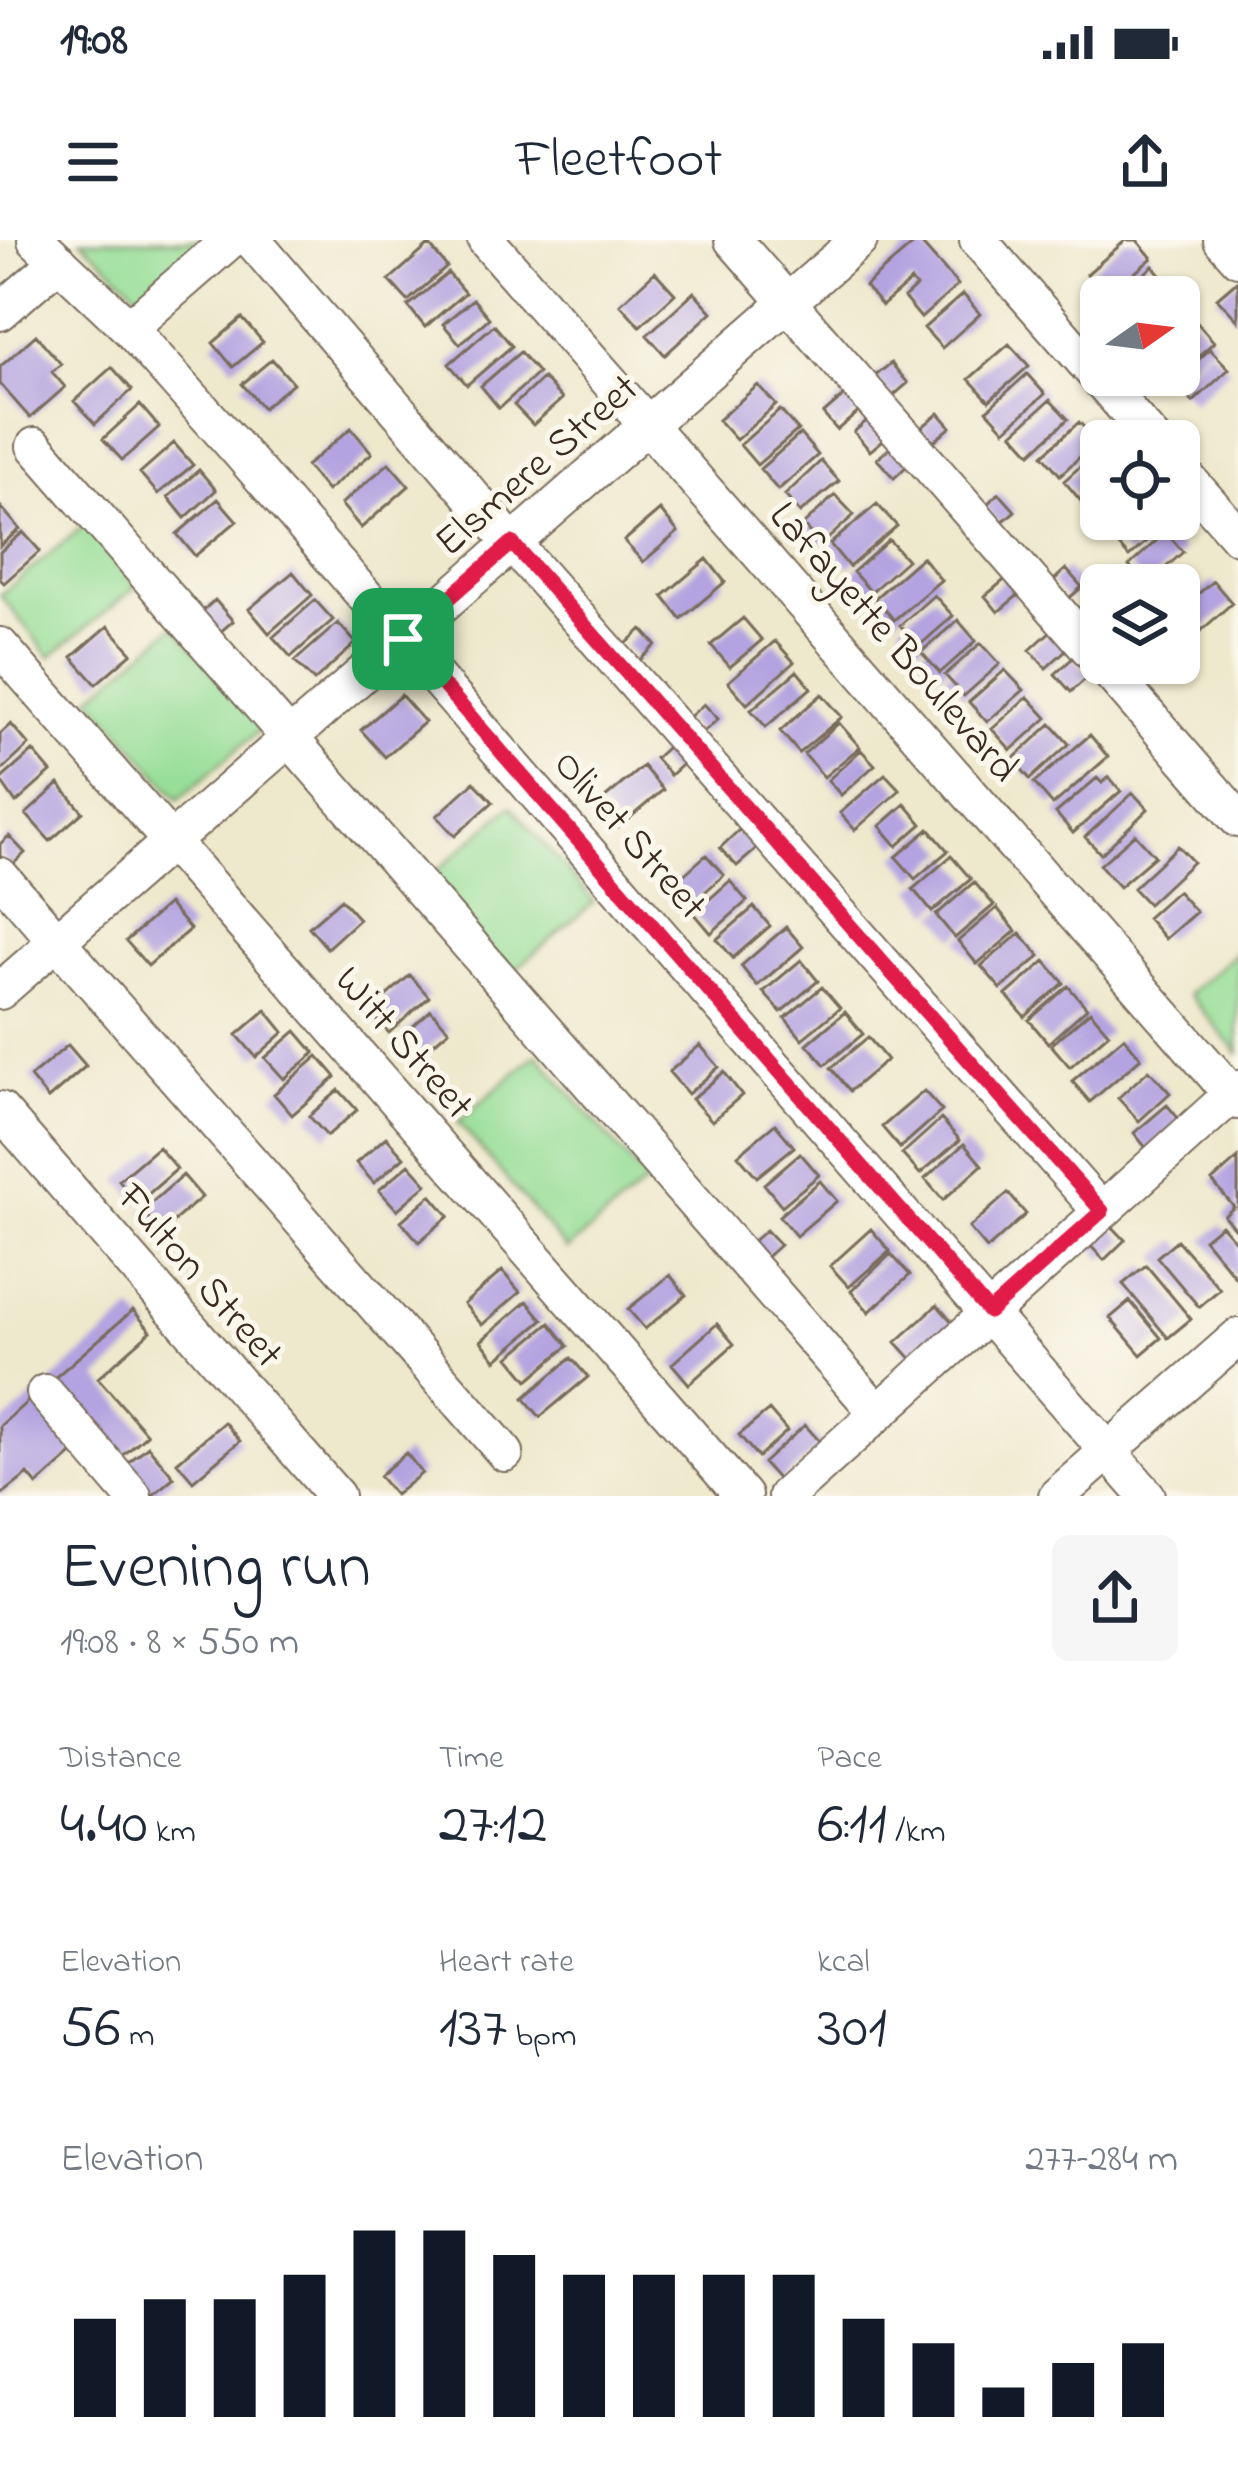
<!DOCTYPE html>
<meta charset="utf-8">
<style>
body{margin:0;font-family:"Indie Flower",sans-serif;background:#f6f6f7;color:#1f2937;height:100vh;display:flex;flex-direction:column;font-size:45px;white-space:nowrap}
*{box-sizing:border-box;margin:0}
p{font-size:39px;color:#747a83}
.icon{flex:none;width:66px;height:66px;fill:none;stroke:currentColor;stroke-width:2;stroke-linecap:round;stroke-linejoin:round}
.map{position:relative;height:1256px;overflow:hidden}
.details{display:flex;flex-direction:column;background:#fff;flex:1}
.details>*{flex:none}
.needle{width:78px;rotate:76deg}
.controls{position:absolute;left:1080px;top:36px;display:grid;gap:24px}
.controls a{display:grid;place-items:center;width:120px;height:120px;border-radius:18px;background:#fff;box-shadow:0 3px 9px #0004;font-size:60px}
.pin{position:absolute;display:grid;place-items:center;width:102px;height:102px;color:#fff;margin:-51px;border-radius:24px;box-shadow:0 6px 18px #0006}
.round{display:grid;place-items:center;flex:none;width:126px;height:126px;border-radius:18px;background:#f6f6f7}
.headline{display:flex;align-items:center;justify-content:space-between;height:204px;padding:0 60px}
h1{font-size:66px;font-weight:600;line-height:90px}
.figures{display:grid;grid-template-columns:repeat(3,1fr);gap:18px;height:204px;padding:12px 60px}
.figures div{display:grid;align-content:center}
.figures b{font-size:60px;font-weight:600}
.figures small{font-size:33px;font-weight:400}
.figures p{font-size:33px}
.chart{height:336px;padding:24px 60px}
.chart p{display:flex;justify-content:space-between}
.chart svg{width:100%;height:216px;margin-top:12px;stroke:#111827;stroke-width:6}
.status{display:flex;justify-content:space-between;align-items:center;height:84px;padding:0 60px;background:#fff;direction:ltr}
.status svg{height:33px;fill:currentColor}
header{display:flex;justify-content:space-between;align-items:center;height:156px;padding:0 60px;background:#fff;font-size:54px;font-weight:600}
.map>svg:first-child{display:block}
.green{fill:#97de98;stroke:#69845b;stroke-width:3}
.building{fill:#b3a3e0}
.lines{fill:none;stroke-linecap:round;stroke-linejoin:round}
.minor-casing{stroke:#7a6c5b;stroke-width:40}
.minor{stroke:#fff;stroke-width:36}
.route-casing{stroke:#fff;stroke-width:24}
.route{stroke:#e11d48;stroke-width:15}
.labels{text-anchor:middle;stroke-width:10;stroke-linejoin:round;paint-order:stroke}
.street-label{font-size:42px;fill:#3b2a1e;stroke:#fbf7ec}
</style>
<div class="status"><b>19:08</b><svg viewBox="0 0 49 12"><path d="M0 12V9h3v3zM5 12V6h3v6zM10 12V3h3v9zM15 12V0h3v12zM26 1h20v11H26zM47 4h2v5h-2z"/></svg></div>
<header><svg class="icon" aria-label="menu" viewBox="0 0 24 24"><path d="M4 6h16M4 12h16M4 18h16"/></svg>Fleetfoot<svg class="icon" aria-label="share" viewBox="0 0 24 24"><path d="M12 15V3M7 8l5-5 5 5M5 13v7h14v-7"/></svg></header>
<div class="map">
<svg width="1238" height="1256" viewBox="0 0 1238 1256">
<rect width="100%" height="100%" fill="#fbf7ec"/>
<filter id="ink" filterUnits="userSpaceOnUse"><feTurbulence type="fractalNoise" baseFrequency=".00833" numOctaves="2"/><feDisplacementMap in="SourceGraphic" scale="24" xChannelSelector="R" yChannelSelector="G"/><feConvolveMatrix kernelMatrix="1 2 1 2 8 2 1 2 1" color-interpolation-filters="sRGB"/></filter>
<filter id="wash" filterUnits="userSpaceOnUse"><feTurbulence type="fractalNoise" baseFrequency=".004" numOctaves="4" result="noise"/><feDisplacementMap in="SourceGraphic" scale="48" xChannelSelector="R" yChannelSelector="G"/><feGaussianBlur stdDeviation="2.7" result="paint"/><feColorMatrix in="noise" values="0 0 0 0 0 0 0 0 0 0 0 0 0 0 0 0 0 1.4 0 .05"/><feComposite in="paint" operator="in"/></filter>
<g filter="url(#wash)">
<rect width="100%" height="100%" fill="#eee8cc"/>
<!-- green -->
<path class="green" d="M81,0H215L145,60Z
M86,284L136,347L50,417L0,355Z
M174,386L262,488L179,559L91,457Z
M511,566L594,662L507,737L424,642Z
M1238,711V813L1188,754Z
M537,814L647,942L567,1010L458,882Z"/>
<g id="blocks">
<!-- building -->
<path class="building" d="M918,0L958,45L921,78L904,58L916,47L911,41L882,66L865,46Z
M1126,0H1137L1152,18L1107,57L1087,34Z
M429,5L447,27L408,61L389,40Z
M1153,26L1173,49L1164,57H1118Z
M655,32L675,54L640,86L620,64Z
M448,33L465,53L425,87L408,66Z
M1238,40V81L1217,58Z
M694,52L712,72L665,115L647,95Z
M963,54L980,74L942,108L924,88Z
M473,59L489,78L460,104L443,84Z
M242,78L263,102L233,127L213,103Z
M1194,79L1214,102L1179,133V92Z
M494,85L512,106L467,145L449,124Z
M36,95L61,124L52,132L65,147L30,178L0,144V127Z
M1009,104L1029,126L989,161L969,139Z
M1210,109L1229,129L1193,162L1175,142Z
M520,112L538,133L499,168L481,146Z
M272,119L293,143L263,168L242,144Z
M891,123L908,143L892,157L874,137Z
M112,127L132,150L95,184L74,161Z
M1027,134L1045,154L1005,190L987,170Z
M543,138L562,159L533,185L514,165Z
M758,145L776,165L736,200L718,180Z
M846,154L860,171L837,190L823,174Z
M1050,160L1068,179L1031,213L1013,193Z
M140,165L159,187L122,220L103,199Z
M780,170L798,190L757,225L740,205Z
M939,173L951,187L933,202L921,188Z
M871,177L888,196L870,211L854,192Z
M1079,182L1097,201L1060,235L1043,215Z
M351,188L372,213L327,251L306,226Z
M800,194L818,215L778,250L760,229Z
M174,203L193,225L158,254L140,233Z
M895,203L911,222L894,238L877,219Z
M1101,208V243L1081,261L1064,241Z
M821,221L839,241L800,273L785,255Z
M389,223L409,246L361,288L341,264Z
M199,230L216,250L185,278L168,257Z
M999,253L1015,271L1000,284L985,266Z
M835,255L854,275L821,305L803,285Z
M218,259L237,281L195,316L177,294Z
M877,264L897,286L849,327L830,304Z
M0,266L20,289L0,306Z
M660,270L678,292L643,322L624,301Z
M1127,279H1164L1167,283L1129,317L1109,295Z
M23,292L40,311L4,343L0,339V312Z
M1166,292L1183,312L1146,345L1129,326Z
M889,300L907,320L871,352L853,332Z
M922,317L941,340L894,380L875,358Z
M707,319L725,342L681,379L663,356Z
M1066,329L1082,347L1067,360L1052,342Z
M293,332L312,355L269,393L249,369Z
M1009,336L1022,352L998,372L985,356Z
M1213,341L1232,363L1194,397L1179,381V371Z
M934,355L953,376L919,406L900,385Z
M215,360L233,381L212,399L194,378Z
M315,360L333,380L291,417L273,397Z
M743,378L762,400L730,427L711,405Z
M958,380L976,401L940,433L921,412Z
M338,383L356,403L314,441L295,421Z
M108,386L132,413L96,444L72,417Z
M642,389L656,405L639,421L625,405Z
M1052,390L1068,408L1046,428L1030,410Z
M775,401L794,422L747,464L728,442Z
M981,403L1000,424L964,456L945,435Z
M1074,417L1090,435L1071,452L1055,434Z
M1124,423H1169L1144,445Z
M1005,430L1024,450L987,482L969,462Z
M797,431L811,448L766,487L751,470Z
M822,454L842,477L799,513L780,491Z
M401,455L425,482L385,517L361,490Z
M1028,457L1047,478L1011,510L992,489Z
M704,464L718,479L700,495L686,480Z
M839,483L860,507L824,537L804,514Z
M11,484L29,505L0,532V494Z
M1051,484L1069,504L1030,539L1013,519Z
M1090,495L1108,517L1053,565L1034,543Z
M674,501L689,518L670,535L655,518Z
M861,510L875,525L841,555L828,540Z
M33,511L51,532L16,563L0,540Z
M643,526L663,550L618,588L598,564Z
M885,534L900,550L855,590L840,573Z
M1109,537L1121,551L1073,593L1056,573L1097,538L1102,543Z
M474,542L493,562L455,596L437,576Z
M59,544L83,572L50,601L26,574Z
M1133,553L1148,569L1101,614L1085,597Z
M905,564L922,584L897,606L880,586Z
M740,589L758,608L737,626L720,608Z
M929,589L948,611L915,639L896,617Z
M1135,594L1155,616L1119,647L1100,625Z
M9,596L25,613L10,627L0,616V604Z
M1178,606L1193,622L1148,664L1133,648Z
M706,615L724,635L688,667L670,647Z
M951,616L971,639L932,672L913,649Z
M730,641L747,661L711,693L694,673Z
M974,642L994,665L955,698L936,675Z
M1177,651L1196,672L1165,699L1147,678Z
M341,659L359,679L327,708L309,687Z
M168,664L190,689L148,726L126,701Z
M754,667L770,686L733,718L717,699Z
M997,668L1016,691L977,724L958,701Z
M786,687L803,707L757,746L741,726Z
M1020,693L1040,716L1001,749L981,726Z
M801,720L818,741L781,772L763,752Z
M1045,721L1064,743L1025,777L1006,755Z
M410,735L429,757L389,793L369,771Z
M1068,746L1087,768L1048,803L1029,780Z
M822,747L840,768L802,799L785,778Z
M266,770L284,792L256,817L237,795Z
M431,770L449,790L419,816L402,796Z
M1090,771L1109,793L1070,827L1051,805Z
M845,772L863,794L825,825L807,804Z
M296,791L315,813L284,839L265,818Z
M868,797L887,820L850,851L831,828Z
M1124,797L1141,818L1090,862L1072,841Z
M68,805L86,826L48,859L30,837Z
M700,805L719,827L688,854L669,832Z
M318,816L336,837L292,875L274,854Z
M1149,830L1170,853L1139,881L1118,858Z
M724,832L742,855L712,881L692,859Z
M339,850L357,870L327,896L309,876Z
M924,851L942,871L900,908L882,887Z
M1167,865L1184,885L1151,914L1134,893Z
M941,879L960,900L920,934L902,914Z
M775,884L794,907L757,937L738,915Z
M386,897L404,917L374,943L356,923Z
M964,904L982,925L943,960L925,939Z
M158,907L177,929L138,963L119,940Z
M800,913L819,935L782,966L764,944Z
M1238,918V993L1224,976L1234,967L1212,941Z
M409,924L427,944L397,970L379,950Z
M183,935L202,957L161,992L142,971Z
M820,941L837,961L796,996L779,976Z
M1008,953L1026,974L987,1009L969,988Z
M431,955L449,976L419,1002L401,981Z
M1108,982L1125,1000L1104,1020L1087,1002Z
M1221,985L1238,1004V1040L1204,999Z
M871,989L890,1011L849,1047L830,1026Z
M766,990L780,1005L762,1021L749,1005Z
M1177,1000L1220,1049L1199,1067L1157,1017Z
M891,1014L910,1035L869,1072L851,1051Z
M1146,1025L1191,1079L1168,1098L1123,1044Z
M502,1031L520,1052L482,1085L464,1064Z
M670,1035L686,1055L645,1089L628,1069Z
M527,1061L543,1080L496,1120L481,1101Z
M1130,1061L1161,1098L1141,1115L1110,1078Z
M937,1065L956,1086L915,1123L896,1102Z
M133,1070L151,1091L98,1138L147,1194L119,1219L51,1141Z
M550,1083L568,1106L528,1140L509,1117Z
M717,1084L734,1104L689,1144L672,1124Z
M571,1118L588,1137L540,1177L524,1158Z
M35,1155L80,1207L37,1245L28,1234L0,1256V1186Z
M769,1170L787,1191L758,1217L739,1195Z
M224,1182L240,1201L193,1241L177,1222Z
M805,1185L822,1204L780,1242L763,1223Z
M148,1206L174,1237L152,1256L124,1226Z
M406,1213L422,1233L395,1255L379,1236Z"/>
</g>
</g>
<g filter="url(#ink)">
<use href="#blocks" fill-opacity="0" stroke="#7a6c5b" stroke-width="3"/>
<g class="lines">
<defs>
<path id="minor" d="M36,0L129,88L239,211L1147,1256
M252,0L512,303L1101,971
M486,0L1238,861
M733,0L1101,422
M978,0L1154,201
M1222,0L1238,18
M0,72L59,21
M129,88L230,0
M35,206L878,1173
M1179,229L1238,296
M0,406L743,1256
M1102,423L1238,579
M0,636L505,1213
M0,751L859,0
M0,870L336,1256
M45,1153L133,1256
M786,1256L1238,849
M1057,1256L1238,1097"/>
</defs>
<!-- minor casing -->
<use href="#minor" class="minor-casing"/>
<!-- minor -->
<use href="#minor" class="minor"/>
</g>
</g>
<g class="lines" filter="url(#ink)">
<defs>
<path id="route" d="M512,303L1102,971L989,1072L403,399Z"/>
</defs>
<!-- route casing -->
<use href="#route" class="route-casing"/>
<!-- route -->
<use href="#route" class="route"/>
</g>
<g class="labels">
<!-- street labels -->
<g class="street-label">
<text transform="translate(535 223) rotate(-41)" y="15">Elsmere Street</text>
<text transform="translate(896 400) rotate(49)" y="15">Lafayette Boulevard</text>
<text transform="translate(632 593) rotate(49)" y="15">Olivet Street</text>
<text transform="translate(406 801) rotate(49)" y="15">Witt Street</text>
<text transform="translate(202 1034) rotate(49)" y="15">Fulton Street</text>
</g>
</g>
</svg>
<div class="controls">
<a><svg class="needle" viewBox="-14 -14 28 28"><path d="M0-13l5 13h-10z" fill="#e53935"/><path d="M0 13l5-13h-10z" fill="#747a83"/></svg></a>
<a><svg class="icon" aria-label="locate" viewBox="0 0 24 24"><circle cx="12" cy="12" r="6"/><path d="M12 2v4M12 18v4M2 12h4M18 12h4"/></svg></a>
<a><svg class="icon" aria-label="layers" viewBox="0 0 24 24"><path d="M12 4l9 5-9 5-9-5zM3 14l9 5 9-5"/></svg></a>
</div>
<div class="pin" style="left:403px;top:399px;background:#1e9e55"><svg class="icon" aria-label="arrive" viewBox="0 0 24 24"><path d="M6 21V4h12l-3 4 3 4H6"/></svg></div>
</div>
<section class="details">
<div class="headline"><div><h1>Evening run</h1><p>19:08 · 8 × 550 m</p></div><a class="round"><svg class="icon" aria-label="share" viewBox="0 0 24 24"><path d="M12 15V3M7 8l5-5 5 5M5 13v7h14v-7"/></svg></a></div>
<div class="figures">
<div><p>Distance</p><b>4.40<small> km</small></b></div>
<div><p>Time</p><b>27:12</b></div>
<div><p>Pace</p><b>6:11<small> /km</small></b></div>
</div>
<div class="figures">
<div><p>Elevation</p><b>56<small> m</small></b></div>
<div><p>Heart rate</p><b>137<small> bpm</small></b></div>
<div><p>kcal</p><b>301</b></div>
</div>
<div class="chart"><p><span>Elevation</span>277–284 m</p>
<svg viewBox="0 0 160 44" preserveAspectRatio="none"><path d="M5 44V24M15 44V20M25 44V20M35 44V15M45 44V6M55 44V6M65 44V11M75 44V15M85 44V15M95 44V15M105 44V15M115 44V24M125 44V29M135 44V38M145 44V33M155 44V29"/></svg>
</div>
</section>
